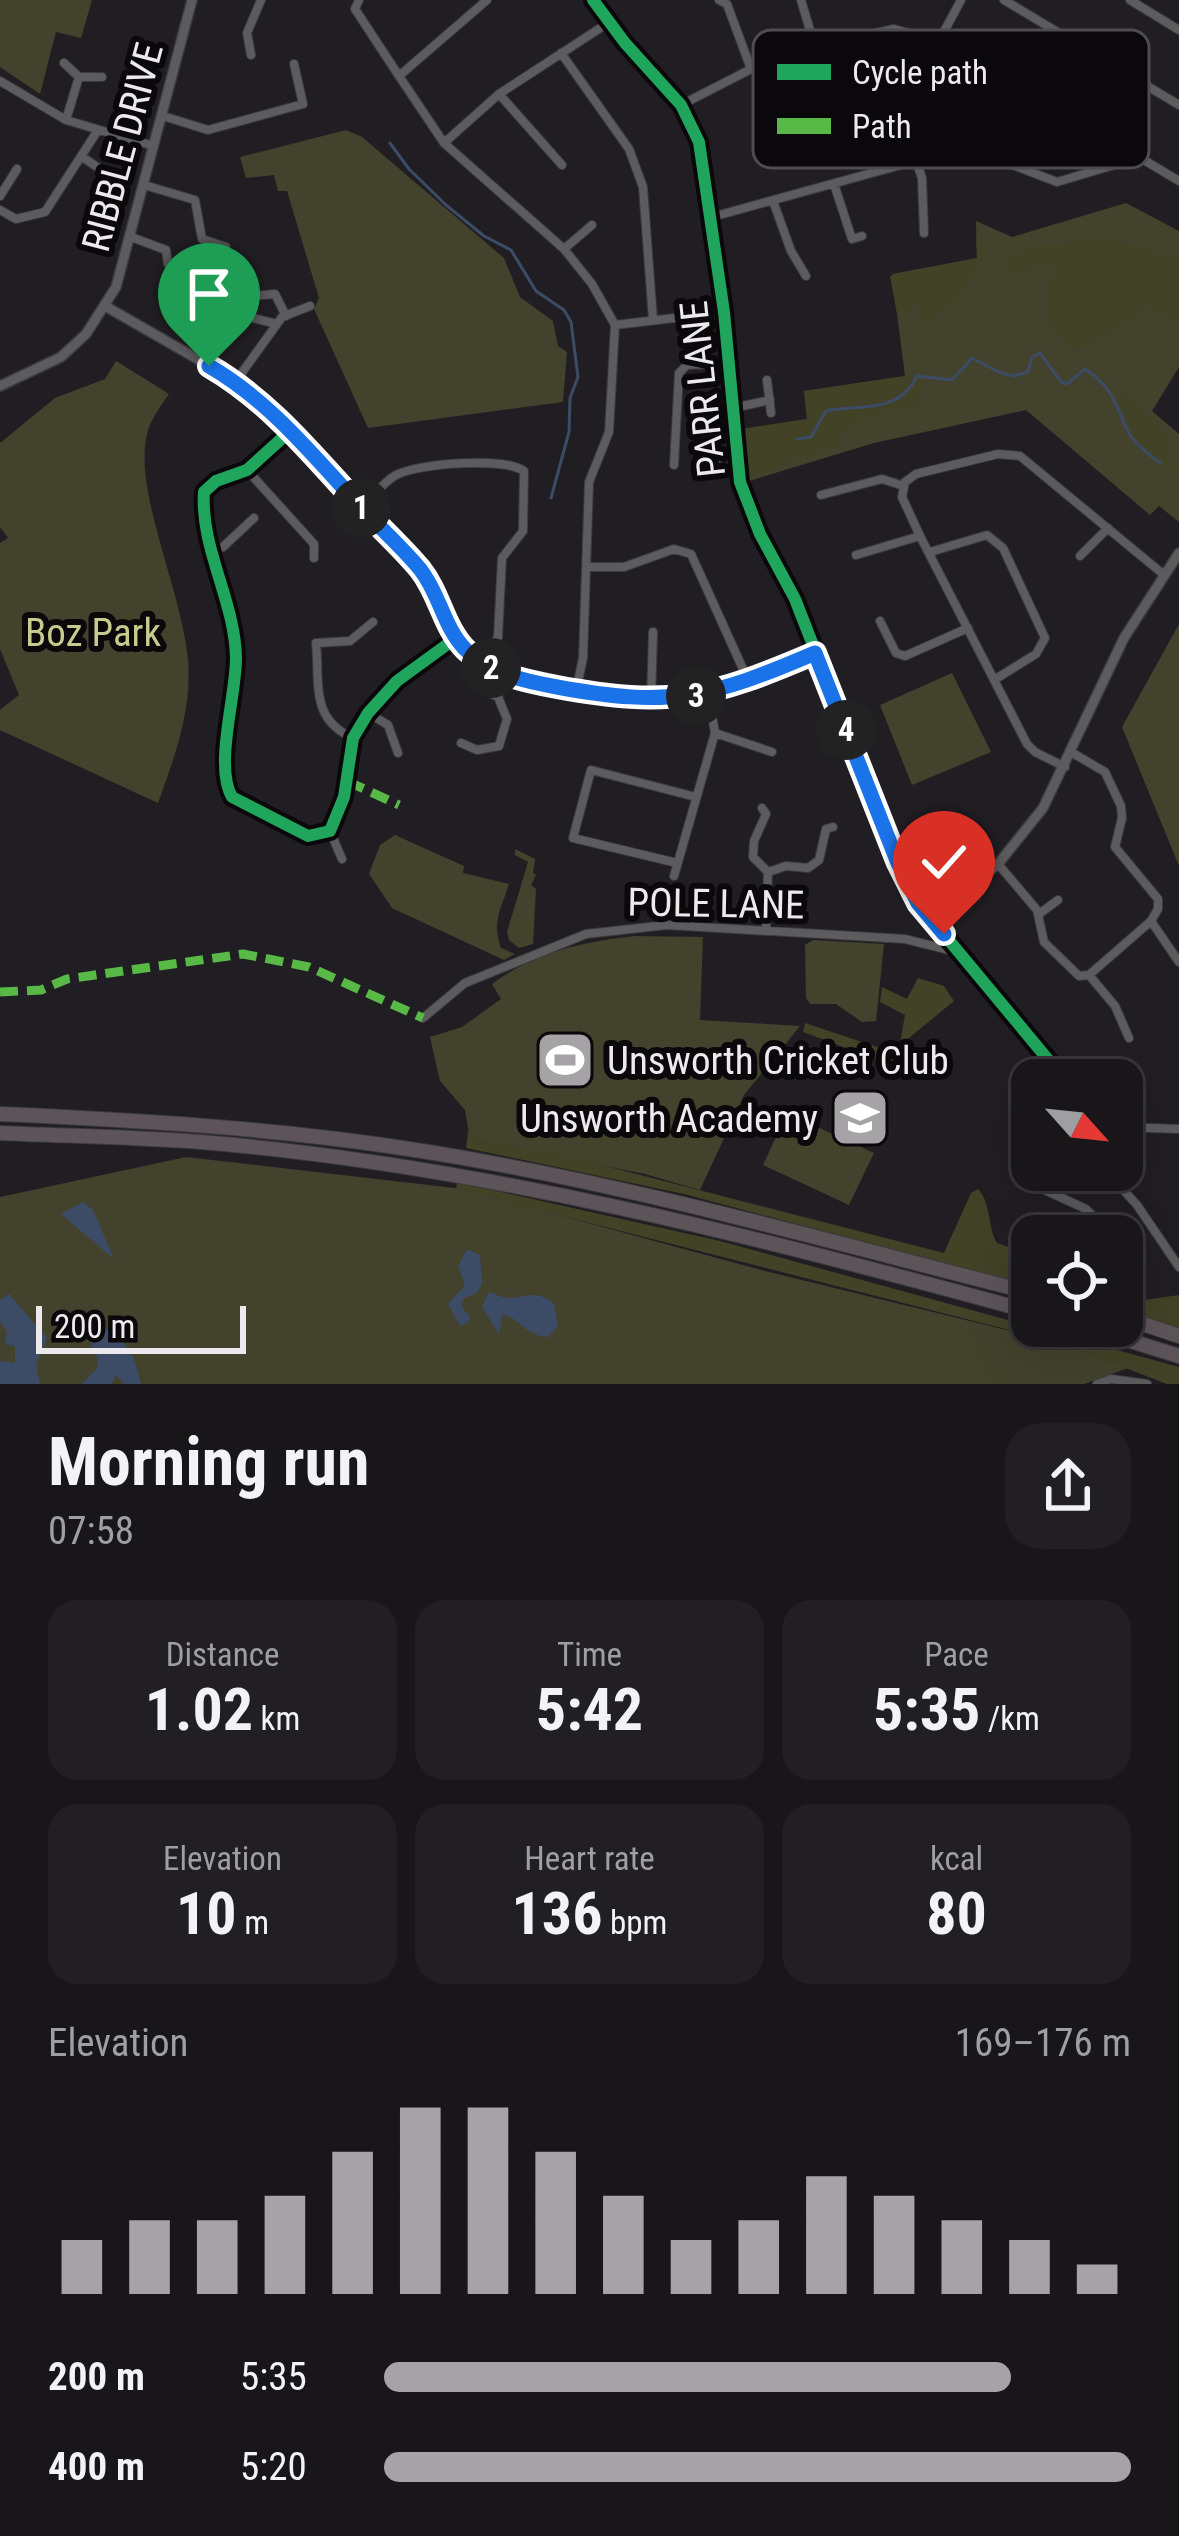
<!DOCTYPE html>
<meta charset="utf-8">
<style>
body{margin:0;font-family:"Roboto Condensed",sans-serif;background:#221f23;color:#f1f3f6;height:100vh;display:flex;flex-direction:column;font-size:45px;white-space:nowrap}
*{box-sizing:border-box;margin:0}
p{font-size:39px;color:#9f9fa2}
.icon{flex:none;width:66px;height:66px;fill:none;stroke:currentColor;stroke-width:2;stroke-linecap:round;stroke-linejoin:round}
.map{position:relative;height:1384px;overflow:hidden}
.drawer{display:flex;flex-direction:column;background:#19161a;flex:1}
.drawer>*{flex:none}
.needle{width:78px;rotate:117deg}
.controls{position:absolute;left:1011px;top:1059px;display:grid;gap:24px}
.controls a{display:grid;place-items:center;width:132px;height:132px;border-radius:24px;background:#19161a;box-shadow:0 12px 48px #0002,0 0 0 3px #373539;font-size:60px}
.scale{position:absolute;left:36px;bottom:30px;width:210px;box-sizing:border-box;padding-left:12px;border:6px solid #edeaee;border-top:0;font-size:33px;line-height:42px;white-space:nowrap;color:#edeaee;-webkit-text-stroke:9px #0a080b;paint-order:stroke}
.pin{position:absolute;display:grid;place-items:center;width:102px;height:102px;color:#fff;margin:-123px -51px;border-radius:50% 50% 50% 0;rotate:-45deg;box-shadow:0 0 12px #0007}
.pin .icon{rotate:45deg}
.km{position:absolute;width:60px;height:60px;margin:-30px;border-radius:50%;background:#222;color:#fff;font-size:33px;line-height:60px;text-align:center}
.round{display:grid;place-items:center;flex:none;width:126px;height:126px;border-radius:36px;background:#221f23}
.summary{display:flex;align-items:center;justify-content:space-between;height:204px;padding:0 48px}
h1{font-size:66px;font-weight:700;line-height:90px}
.metrics{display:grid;grid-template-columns:repeat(3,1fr);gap:18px;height:204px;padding:12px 48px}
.metrics div{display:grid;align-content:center;border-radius:30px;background:#221f23;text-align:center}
.metrics b{font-size:60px;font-weight:700}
.metrics small{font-size:33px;font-weight:400}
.metrics p{font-size:33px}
.chart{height:336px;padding:24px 48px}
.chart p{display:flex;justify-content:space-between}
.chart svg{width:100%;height:216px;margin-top:12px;stroke:#a6a3a7;stroke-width:6}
ul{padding:0 48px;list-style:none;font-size:39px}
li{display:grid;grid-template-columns:192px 144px 1fr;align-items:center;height:90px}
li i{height:30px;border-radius:15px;background:#a6a3a7}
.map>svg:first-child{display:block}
.green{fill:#42422d}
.forest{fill:#414226}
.water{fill:#3c4c66}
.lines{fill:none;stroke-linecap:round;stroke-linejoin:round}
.stream{stroke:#3c4c66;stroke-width:3}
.minor-casing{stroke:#3c3a3d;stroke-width:10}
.tertiary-casing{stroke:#3c3a3d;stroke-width:12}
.motorway-casing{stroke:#3c3a3d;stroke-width:16}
.minor{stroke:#5c5b5e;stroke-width:8}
.tertiary{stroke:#5c5b5e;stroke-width:9}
.motorway{stroke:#5c5459;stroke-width:14}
.quiet{stroke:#58b947;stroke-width:9;stroke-dasharray:18 9;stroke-linecap:butt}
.cycleway-casing{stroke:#0a080b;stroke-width:20}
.cycleway{stroke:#20a55d;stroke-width:12}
.route-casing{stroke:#fff;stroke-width:24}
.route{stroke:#1a73e8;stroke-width:15}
.labels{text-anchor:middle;stroke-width:12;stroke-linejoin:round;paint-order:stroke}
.street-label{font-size:39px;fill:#edeaee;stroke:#0a080b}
.park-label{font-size:39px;fill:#c7cb8d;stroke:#0a080b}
.poi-label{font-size:39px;fill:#edeaee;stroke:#0a080b;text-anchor:start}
.key{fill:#0a080b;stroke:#4e4c4f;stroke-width:3}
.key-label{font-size:33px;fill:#edeaee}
</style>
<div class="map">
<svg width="1179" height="1384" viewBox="0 0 1179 1384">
<rect width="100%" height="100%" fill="#211e23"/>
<!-- green -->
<path class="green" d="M0,0H92L81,38L56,32L40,94L0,67Z
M346,130L362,137L504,258L520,297L553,321L558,346L567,352L563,402L368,428L314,309L319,298L287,191H278L274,175L246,178L240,157Z
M1126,203L1179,231V367L1152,411L1179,434V522L1159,506L1150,515L1026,410L874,443L749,481L740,430L807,419L804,391L905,376L892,274L977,258L976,221L1012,237Z
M116,361L169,394C161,406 150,420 147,434C133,491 183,594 188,660C192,711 175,756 158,803L0,730V710L19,695L0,649V543L8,538L0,527V443L55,398L105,379Z
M1179,624V866L1122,727Z
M952,673L991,752L912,785L880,705Z
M395,835L464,866L463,873L509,884C502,907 491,922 501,948L515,954L504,960L392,908L369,874L380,845Z
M515,849L535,859L533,873L536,875L531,885L536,889L533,944L519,948L509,940L507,932L528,862L515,855Z
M635,936L703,937L700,1020L800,1026L744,1095L700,1190L645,1174L483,1142L468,1128L465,1110L440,1081L430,1037L462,1027L501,999L492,984C533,953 585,941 635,936Z
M813,940L884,944L876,1021L862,1022L836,1004H810L806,998L805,945Z
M1097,1064L1104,1072L1140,1084L1134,1117H1122V1080H1076Z
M787,1113L874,1153L849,1205L763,1165Z
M186,1157L463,1189L765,1271L1060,1343L1128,1368L1084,1384H0V1197Z"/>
<!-- forest -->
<path class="forest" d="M976,235L988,253L954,302L928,324L922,319V309L917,301L898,319L890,276L977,258Z
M1101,239L1130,243L1179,262V320L1151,307L1144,308L1081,350C1056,346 1042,311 1049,286C1050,280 1055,274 1056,268L1041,265L1020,274L1010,268L1008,260L1042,246Z
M905,376L914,378C896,415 856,399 825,409L810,435L796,441L812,437L827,412L894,404L921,380L917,408L908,404C884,416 843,414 838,446L748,476L740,429L807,419L804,391Z
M1122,392L1127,393L1163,429L1174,476L1134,436L1118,397Z
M918,978L944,986L954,1001L909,1038L906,1063L878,1060L803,1032L805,1023L898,1054L905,1015L880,1002L882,987L907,999Z
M469,1125L483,1142L586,1161L944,1253L971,1193L978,1189C992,1204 987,1226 997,1243L1032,1255V1287L684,1194L466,1148Z
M457,1182L720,1241L1179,1367V1384H1167L1060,1343L456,1189Z
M1122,1291L1138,1301L1179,1295V1329L1122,1313Z"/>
<!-- water -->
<path class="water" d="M83,1202L93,1210L114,1259L61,1214Z
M467,1249L480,1255L482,1283L478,1292L463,1299L462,1307L471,1319L461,1327L448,1304L465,1285L458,1266Z
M489,1292C496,1294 502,1298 508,1298C528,1298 535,1288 554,1304L558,1326L548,1337C526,1336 521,1320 503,1314L499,1334L482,1307Z
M9,1294L47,1338L36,1365L40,1384H0V1361L15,1363V1347L5,1343L7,1332L0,1321V1300Z
M93,1319C125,1342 133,1346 141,1384H124L116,1375L111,1384H82L98,1367C98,1349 87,1342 84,1326Z"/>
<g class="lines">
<!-- stream -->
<path class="stream" d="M390,143L409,169L446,205L484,236L511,250L536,291L564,310L571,322L578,377L570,398L569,432L551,498
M797,439L811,437L826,411C861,404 899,414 917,376L952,380L972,358L1001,373L1014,376L1028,372L1032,357L1040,353L1061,382L1067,384L1085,369C1116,390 1114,405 1130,435C1137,446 1150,455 1160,463
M698,472L722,460"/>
<defs>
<path id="minor" d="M359,0L355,9L399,76L487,0
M719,0L727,4L751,69
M801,0L815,47
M1004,0L1179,105
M1130,0L1179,30
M940,39L961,0
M840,43L881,170
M561,53L629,149L643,187L653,320
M251,55L247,33L261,0
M64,63L79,77H102
M399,76L444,143L564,249L592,284L615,325L609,432L589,482L583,658L576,691
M0,81L66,120L154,146
M499,94L562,165
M681,105L751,69L815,47L894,29L951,44L1179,181
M163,116L208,130L303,104L294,64
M66,120L79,77
M781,134L909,93
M444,143L499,94L608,23
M81,156L106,173L100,200
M916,161L922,178L924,233
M834,184L852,239L862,236
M144,185L195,200L202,239L226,247
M0,196L17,169
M773,201L791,251L806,276
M0,210L16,219L45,212L98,130
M712,217L966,147L1057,182L1114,165L1128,150
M131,237L166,250L168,264L188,261
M564,249L592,225
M277,324L233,313L238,297L275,294L286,316
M615,325L724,312
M767,380L771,413
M236,381L282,317L310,306
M733,408L770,400
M290,431L247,470L216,481L204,492C200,548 235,601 236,658C236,697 214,766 232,797L308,836L330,831L344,797L353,738L368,713L397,681L456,638
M674,465L679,373L687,365L730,363
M247,470L314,544V558
M821,495L882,479L904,486
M361,508C372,498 383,482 396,475C419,463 504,457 524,471L523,531L502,558L498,637L484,662
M214,550L223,547L254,518
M930,552L987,535L1003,548L1045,638L1036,654L994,680
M856,555L920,536
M1080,556L1108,528
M586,567H624L674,549L691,554L748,680
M880,621L896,653L905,656L968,628
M481,689L498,697
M651,700L653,632
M368,713L388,725L398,753
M715,733L772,752
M353,738C310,719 320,684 316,643L350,641L373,622
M461,743L477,750L499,746L507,719L498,697L507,675
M1065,767L1035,752L1027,744L920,536L902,497L905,482L916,474L998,454L1020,456L1163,574
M762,808L766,814L754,841L753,857L768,872L766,931
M330,831L342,859
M677,863L573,838L591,770L696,797
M998,864L1037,910L1044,942L1079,976L1089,975L1151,921L1158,909V899L1115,847L1122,818L1121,806L1105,772L1071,752
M768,872L786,866L808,868L819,860L826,829L833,827
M674,876L715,733L708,694
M1039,914L1058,900
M934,917L957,952L1065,1080
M1151,921L1179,962
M1089,975L1115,1006L1129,1038
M423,1018L465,983L586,934L667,925L905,939L957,952
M1122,1127L1179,1129
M1105,1170L1137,1205L1179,1267
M1036,1186L1086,1209L1099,1222
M1054,1193L1080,1170
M1097,1384L1111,1379L1147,1384"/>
<path id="tertiary" d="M593,0L625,43L681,105L699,142L724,312L740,482L760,534L795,599L898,863L918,903L934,917L998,864L1043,808L1124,638L1179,553
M105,306L236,381L276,417L419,568L456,638L491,668L545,685L630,699L666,700L729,687L815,653
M0,386L61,357L86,334L116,287L192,0"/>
<path id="motorway" d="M0,1114C137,1120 273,1128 409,1149C619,1181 826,1241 1032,1293
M0,1133C67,1136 134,1137 201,1142C483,1165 760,1238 1032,1312
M1122,1317L1179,1336
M1083,1326L1179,1356"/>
</defs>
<!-- minor casing -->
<use href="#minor" class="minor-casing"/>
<!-- tertiary casing -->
<use href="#tertiary" class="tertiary-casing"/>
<!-- motorway casing -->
<use href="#motorway" class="motorway-casing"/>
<!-- minor -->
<use href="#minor" class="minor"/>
<!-- tertiary -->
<use href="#tertiary" class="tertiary"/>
<!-- motorway -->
<use href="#motorway" class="motorway"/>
<!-- quiet -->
<path class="quiet" d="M347,781L399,805
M0,992L41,990L67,979L243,954L309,967L423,1018"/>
<defs>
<path id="cycleway" d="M593,0L625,43L681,105L699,142L724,312L740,482L760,534L795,599L898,863L918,903L1065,1080
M290,431L247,470L216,481L204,492C200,548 235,601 236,658C236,697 214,766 232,797L308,836L330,831L344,797L353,738L368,713L397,681L456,638
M589,693C675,707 716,693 795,662"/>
</defs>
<!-- cycleway casing -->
<use href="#cycleway" class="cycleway-casing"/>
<!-- cycleway -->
<use href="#cycleway" class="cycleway"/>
</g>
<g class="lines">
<defs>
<path id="route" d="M209,366C268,400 311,453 357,503C377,525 401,546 420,569C440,594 443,626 465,649C490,674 524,681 557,687C671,708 710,698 815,653L898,863L918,903L944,934"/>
</defs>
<!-- route casing -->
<use href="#route" class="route-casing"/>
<!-- route -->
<use href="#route" class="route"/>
</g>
<!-- icons -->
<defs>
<symbol id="stadium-square" viewBox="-11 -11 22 22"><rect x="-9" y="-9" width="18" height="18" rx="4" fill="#a6a3a7" stroke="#0a080b"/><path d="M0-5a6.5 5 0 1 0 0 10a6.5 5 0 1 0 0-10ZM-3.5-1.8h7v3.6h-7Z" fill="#fff"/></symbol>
<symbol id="school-square" viewBox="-11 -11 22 22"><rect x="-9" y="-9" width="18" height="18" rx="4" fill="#a6a3a7" stroke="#0a080b"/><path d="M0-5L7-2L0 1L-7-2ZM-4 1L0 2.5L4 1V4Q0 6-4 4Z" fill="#fff"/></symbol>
</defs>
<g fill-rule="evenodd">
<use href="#stadium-square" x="532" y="1027" width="66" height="66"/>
<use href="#school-square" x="827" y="1085" width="66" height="66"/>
</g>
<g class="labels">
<!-- street labels -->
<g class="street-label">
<text transform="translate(122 147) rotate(-75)" y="14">RIBBLE DRIVE</text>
<text transform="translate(702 389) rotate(-96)" y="14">PARR LANE</text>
<text transform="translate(716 903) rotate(1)" y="14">POLE LANE</text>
</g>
<!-- park labels -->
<g class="park-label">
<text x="93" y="646">Boz Park</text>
</g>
<!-- poi labels -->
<g class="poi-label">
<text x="607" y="1074">Unsworth Cricket Club</text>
<text x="818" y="1132" text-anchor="end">Unsworth Academy</text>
</g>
</g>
<!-- legend -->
<rect x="753" y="30" width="396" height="138" rx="18" class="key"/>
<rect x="777" y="64" width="54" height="16" fill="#20a55d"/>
<rect x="777" y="118" width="54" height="16" fill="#58b947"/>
<g class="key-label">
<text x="852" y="84">Cycle path</text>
<text x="852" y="138">Path</text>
</g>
</svg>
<div class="controls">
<a><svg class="needle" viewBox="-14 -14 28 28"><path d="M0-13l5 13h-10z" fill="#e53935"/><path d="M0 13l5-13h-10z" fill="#9f9fa2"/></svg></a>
<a><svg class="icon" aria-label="locate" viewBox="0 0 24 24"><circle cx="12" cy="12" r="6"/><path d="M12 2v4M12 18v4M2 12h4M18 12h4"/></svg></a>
</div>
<div class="scale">200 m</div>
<div class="pin" style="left:209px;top:366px;background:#1e9e55"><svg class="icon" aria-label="arrive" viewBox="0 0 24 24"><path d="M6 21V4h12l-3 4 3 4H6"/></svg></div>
<div class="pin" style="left:944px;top:934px;background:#d93025"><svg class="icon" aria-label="check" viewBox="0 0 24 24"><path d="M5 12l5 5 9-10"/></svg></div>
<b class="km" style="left:361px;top:508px">1</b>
<b class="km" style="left:491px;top:668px">2</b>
<b class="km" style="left:696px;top:696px">3</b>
<b class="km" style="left:846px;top:730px">4</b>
</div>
<section class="drawer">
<div class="summary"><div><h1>Morning run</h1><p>07:58</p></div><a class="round"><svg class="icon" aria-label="share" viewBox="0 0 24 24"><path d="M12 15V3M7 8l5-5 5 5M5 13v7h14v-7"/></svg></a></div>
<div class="metrics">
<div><p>Distance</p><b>1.02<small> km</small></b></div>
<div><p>Time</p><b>5:42</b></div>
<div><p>Pace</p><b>5:35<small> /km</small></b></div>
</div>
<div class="metrics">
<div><p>Elevation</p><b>10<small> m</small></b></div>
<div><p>Heart rate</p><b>136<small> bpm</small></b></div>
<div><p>kcal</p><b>80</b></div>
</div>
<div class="chart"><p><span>Elevation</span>169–176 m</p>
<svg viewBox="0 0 160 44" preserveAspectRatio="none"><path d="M5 44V33M15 44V29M25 44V29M35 44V24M45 44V15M55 44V6M65 44V6M75 44V15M85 44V24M95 44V33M105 44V29M115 44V20M125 44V24M135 44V29M145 44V33M155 44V38"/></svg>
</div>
<ul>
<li><b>200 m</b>5:35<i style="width:84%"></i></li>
<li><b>400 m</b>5:20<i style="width:100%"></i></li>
</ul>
</section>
